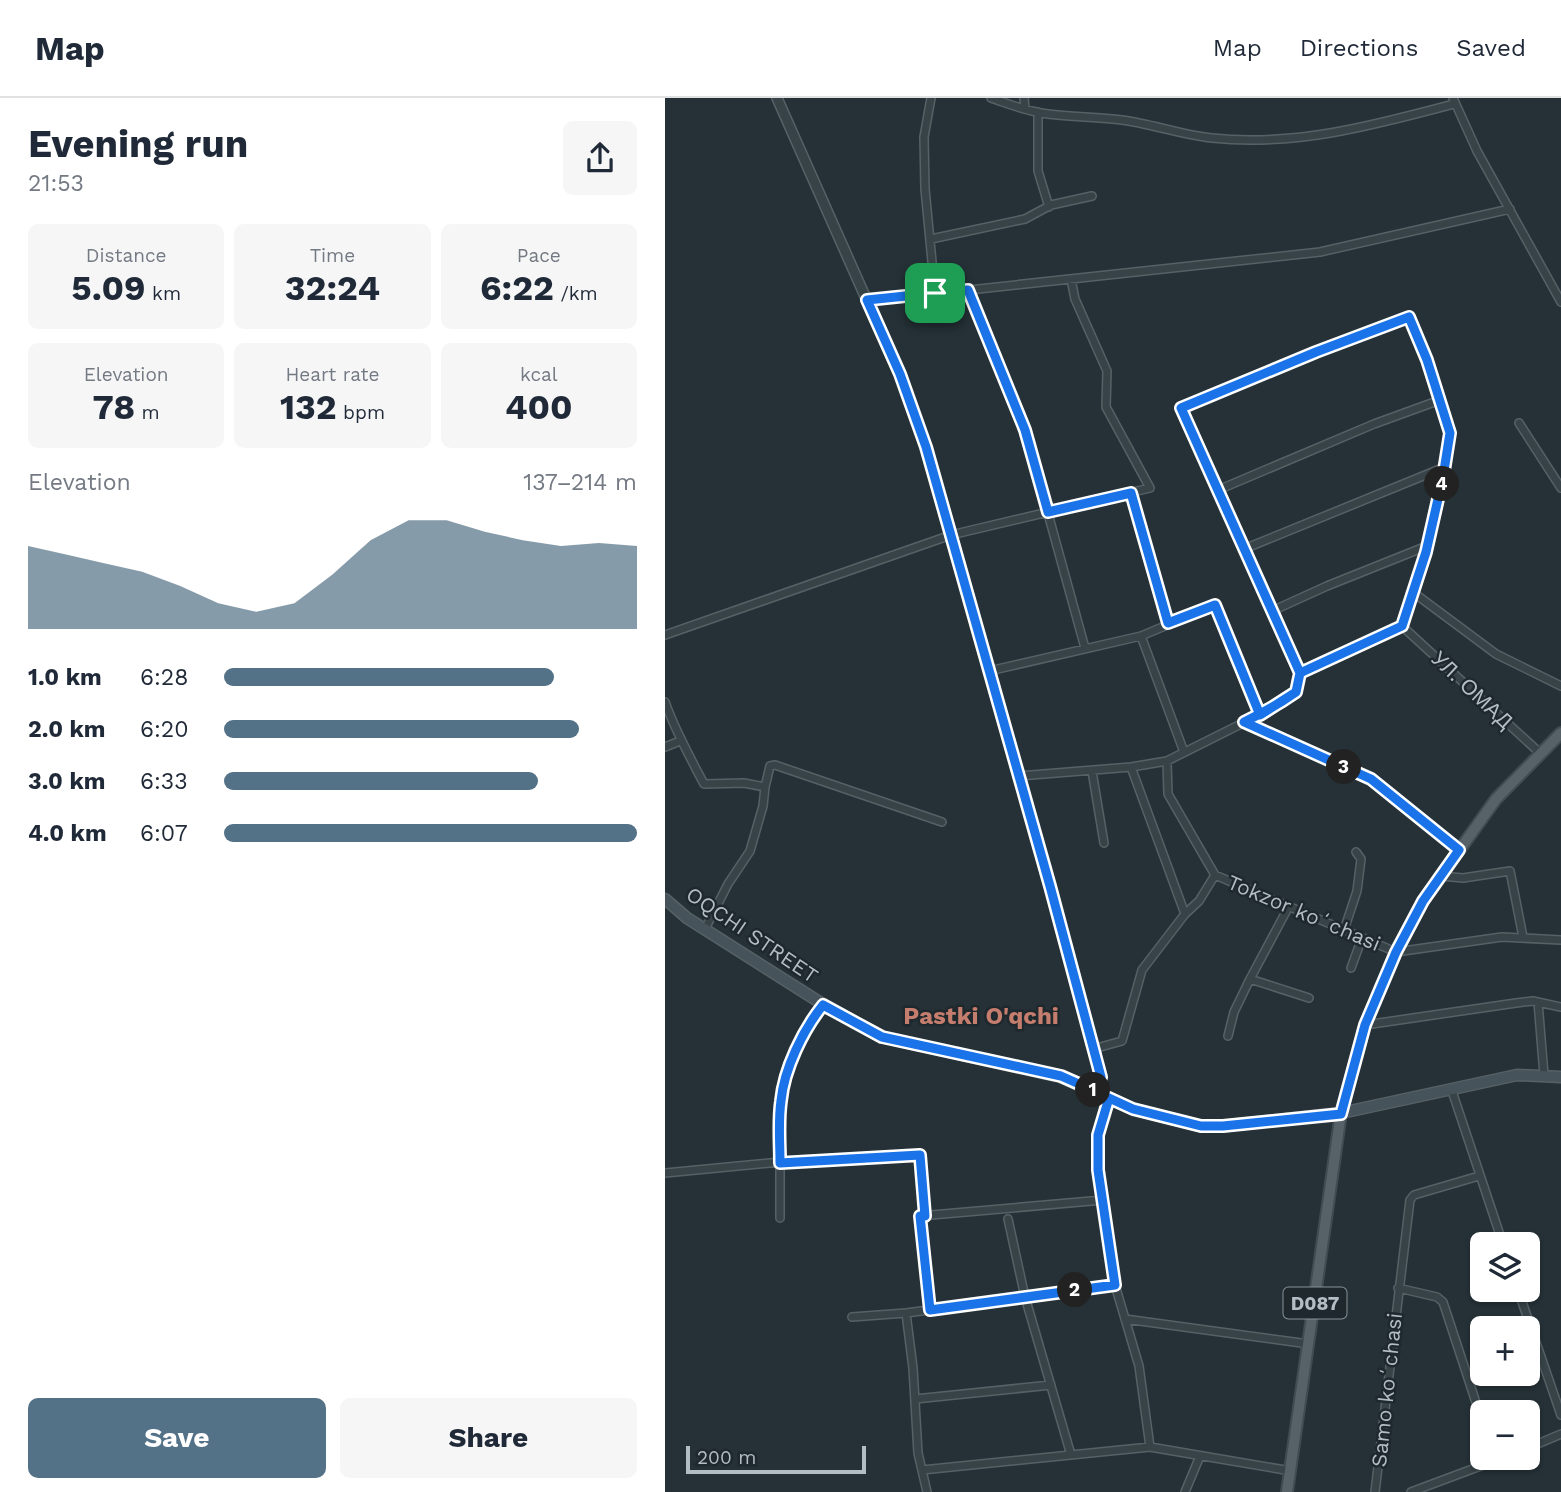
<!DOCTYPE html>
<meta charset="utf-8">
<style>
body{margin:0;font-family:"Work Sans",sans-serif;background:#f6f6f7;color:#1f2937;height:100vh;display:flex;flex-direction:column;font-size:26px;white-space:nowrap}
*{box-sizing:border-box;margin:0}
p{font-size:23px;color:#747a83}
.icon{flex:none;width:38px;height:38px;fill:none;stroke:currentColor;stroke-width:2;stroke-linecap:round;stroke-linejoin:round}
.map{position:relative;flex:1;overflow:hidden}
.sheet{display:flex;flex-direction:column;background:#fff;width:665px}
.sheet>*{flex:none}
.fabs{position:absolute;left:805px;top:1134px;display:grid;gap:14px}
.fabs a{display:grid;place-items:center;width:70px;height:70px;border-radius:10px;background:#fff;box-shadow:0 2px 5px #0004;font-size:35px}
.scale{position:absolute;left:21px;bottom:18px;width:180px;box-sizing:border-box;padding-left:7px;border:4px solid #b3bec4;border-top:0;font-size:19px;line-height:24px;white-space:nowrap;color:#b3bec4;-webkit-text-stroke:5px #1e282d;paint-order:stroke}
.pin{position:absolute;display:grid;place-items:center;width:60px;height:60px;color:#fff;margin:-30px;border-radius:14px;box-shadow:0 4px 10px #0006}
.km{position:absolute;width:35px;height:35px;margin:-18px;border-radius:50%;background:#222;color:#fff;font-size:19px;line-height:35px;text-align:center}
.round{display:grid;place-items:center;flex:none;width:74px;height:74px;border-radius:10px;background:#f6f6f7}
.headline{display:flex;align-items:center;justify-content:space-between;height:119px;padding:0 28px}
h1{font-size:38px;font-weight:700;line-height:52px}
.metrics{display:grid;grid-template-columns:repeat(3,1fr);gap:10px;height:119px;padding:7px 28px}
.metrics div{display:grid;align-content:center;border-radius:10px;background:#f6f6f7;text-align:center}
.metrics b{font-size:35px;font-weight:700}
.metrics small{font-size:19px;font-weight:400}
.metrics p{font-size:19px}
.chart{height:196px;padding:14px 28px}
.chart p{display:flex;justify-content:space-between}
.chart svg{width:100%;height:126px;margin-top:7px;fill:#537187;opacity:.7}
.primary-button{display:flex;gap:14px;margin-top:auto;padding:14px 28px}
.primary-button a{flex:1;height:80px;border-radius:10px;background:#537187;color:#fff;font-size:28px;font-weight:700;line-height:80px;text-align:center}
.primary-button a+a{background:#f6f6f7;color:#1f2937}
ul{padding:0 28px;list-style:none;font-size:23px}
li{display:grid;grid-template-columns:112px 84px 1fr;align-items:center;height:52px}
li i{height:18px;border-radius:9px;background:#537187}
header{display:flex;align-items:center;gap:42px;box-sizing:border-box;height:98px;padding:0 35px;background:#fff;border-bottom:2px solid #e0e1e3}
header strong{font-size:33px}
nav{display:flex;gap:38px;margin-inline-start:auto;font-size:24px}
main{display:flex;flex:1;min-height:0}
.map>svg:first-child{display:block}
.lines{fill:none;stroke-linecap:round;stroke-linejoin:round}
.minor-casing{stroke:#566166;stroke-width:10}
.tertiary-casing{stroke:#566166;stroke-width:12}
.secondary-casing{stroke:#566166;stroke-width:13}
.primary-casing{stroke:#414c51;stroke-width:14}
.minor{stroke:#384348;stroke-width:7}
.tertiary{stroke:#384348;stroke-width:9}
.secondary{stroke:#47535a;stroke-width:10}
.primary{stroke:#566268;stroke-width:10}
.route-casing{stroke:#fff;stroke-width:14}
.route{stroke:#1a73e8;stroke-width:9}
.labels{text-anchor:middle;stroke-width:5;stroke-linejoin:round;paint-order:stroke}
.shield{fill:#1e282d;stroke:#869197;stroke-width:2}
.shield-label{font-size:19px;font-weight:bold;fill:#b3bec4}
.street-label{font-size:21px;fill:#b3bec4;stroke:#1e282d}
.quarter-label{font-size:24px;font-weight:bold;fill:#c57d6d;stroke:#1e282d}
</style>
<header>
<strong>Map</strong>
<nav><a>Map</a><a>Directions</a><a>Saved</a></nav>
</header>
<main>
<section class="sheet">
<div class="headline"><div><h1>Evening run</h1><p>21:53</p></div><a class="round"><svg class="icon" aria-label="share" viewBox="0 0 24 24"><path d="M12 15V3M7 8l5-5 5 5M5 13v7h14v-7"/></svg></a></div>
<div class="metrics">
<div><p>Distance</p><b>5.09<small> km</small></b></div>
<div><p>Time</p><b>32:24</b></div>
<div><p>Pace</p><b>6:22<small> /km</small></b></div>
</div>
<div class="metrics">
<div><p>Elevation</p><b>78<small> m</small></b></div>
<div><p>Heart rate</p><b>132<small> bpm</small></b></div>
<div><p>kcal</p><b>400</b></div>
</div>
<div class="chart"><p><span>Elevation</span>137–214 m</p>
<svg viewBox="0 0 160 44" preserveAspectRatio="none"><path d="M0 44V15L10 18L20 21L30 24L40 29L50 35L60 38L70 35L80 25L90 13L100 6L110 6L120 10L130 13L140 15L150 14L160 15V44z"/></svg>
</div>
<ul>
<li><b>1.0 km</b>6:28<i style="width:80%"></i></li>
<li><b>2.0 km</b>6:20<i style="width:86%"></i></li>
<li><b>3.0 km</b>6:33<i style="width:76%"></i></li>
<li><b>4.0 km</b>6:07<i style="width:100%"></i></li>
</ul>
<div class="primary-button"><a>Save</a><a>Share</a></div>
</section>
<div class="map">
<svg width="896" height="1394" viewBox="0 0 896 1394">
<rect width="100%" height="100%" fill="#253137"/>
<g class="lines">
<defs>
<path id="minor" d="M266,0L259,39L260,91L270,195
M326,0C344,6 363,14 383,16C407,19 432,19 457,22C487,26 517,37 547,40C630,49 710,27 789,6
M359,0L360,11
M788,0L812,53L896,204
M373,14V73L384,109
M266,141L360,121L386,107L427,98
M303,192L360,332L420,550
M202,203L655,154L845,111
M854,325L896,390
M553,392L635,575
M466,395L503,525
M579,451L780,369
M749,495L761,455L778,379L785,335L762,262L744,219L651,254L517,310L553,392L709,326L775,302
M607,513L662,488L762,448
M737,528L876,656
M0,537L286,437L485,390L441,309L442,273L410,201L406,181
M476,538L550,507L595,616
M324,573L476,538L519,654
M0,604C10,633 25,659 39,686L79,685L100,689L98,708L85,753L63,786L40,831
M579,624L706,681L794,753
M0,649L15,643
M502,663L503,696L550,777L731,854L837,839L896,842
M466,669L520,816L534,803L550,777
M427,673L439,745
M354,678L466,669L502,663L610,609L631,594L635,575L737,528L749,495L831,556L896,588
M100,689L105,668L110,667L277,724
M776,778L798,780L845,773L858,839
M679,832L692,793L696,761L691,754
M686,870L697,840
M585,881L624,808
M873,904L879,977
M158,907C138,932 120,971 116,1003C113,1023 115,1044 115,1064L255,1057L260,1118
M700,927L851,905L868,903L896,909
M563,938L569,914L585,881L644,900
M428,951L457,943L477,872L520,816
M787,993L838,1146
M444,1000L433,1037V1072L450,1187
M0,1075L115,1064V1120
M343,1121L360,1199L406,1357
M733,1190L772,1199L778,1204L817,1323
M853,1192L896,1317
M265,1212L255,1118L438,1102
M241,1215L248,1270L253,1355L262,1394
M187,1219L241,1215L450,1187L474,1268L485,1349L626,1373
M460,1221L644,1246
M250,1301L386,1287
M863,1350L896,1336
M257,1372L485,1349
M520,1394L535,1358
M710,1394L745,1102L749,1097L814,1078
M746,1394L837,1360"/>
<path id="tertiary" d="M112,0L235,277L261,349L385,788L436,979L432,994"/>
<path id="secondary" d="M0,801L22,820L156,905L217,939L396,979L468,1011L536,1028H558L676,1015L852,977L896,979"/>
<path id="primary" d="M622,1394L676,1015L700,927L731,854L758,803L831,701L896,635"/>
</defs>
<!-- minor casing -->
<use href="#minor" class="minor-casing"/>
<!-- tertiary casing -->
<use href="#tertiary" class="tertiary-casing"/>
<!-- secondary casing -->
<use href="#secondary" class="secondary-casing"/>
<!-- primary casing -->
<use href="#primary" class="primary-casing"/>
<!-- minor -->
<use href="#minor" class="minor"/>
<!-- tertiary -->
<use href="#tertiary" class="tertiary"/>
<!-- secondary -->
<use href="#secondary" class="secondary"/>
<!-- primary -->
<use href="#primary" class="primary"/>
</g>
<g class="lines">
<defs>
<path id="route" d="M270,195L202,202L235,276L261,349L385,788L436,979L432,994L396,978L217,939L158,907C138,932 119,971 116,1003C113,1023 115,1044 115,1065L255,1057L260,1118H255L265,1212L450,1187L433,1072V1037L444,1000L468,1011L536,1028H558L676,1016L700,927L731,854L758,803L794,752L706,681L579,624C598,615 614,606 631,594L635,575L516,310L651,254L744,219L762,262L785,335L778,379L761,454L737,528L635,575L631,594L595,617L550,507L503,525L466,395L383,414L360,332L303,192L270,195"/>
</defs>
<!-- route casing -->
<use href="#route" class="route-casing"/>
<!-- route -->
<use href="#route" class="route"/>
</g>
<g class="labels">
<!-- shield labels -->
<rect class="shield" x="618.5" y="1189.5" width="63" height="31" rx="5"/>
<g class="shield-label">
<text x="650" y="1212">D087</text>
</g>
<!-- street labels -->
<g class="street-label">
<text transform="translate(807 592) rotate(43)" y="7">УЛ. ОМАД</text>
<text transform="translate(639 815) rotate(23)" y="7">Tokzor koʻchasi</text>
<text transform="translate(87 837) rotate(34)" y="7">OQCHI STREET</text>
<text transform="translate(722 1292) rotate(-84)" y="7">Samo koʻchasi</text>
</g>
<!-- quarter labels -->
<g class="quarter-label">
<text x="316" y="926">Pastki O'qchi</text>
</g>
</g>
</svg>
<div class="fabs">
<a><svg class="icon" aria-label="layers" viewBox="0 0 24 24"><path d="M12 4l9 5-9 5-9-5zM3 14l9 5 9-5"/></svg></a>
<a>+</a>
<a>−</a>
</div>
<div class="scale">200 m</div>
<div class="pin" style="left:270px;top:195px;background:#1e9e55"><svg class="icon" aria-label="arrive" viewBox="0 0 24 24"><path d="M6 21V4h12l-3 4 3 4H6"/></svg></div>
<b class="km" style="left:428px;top:992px">1</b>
<b class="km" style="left:410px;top:1192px">2</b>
<b class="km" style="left:679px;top:669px">3</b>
<b class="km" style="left:777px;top:386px">4</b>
</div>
</main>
